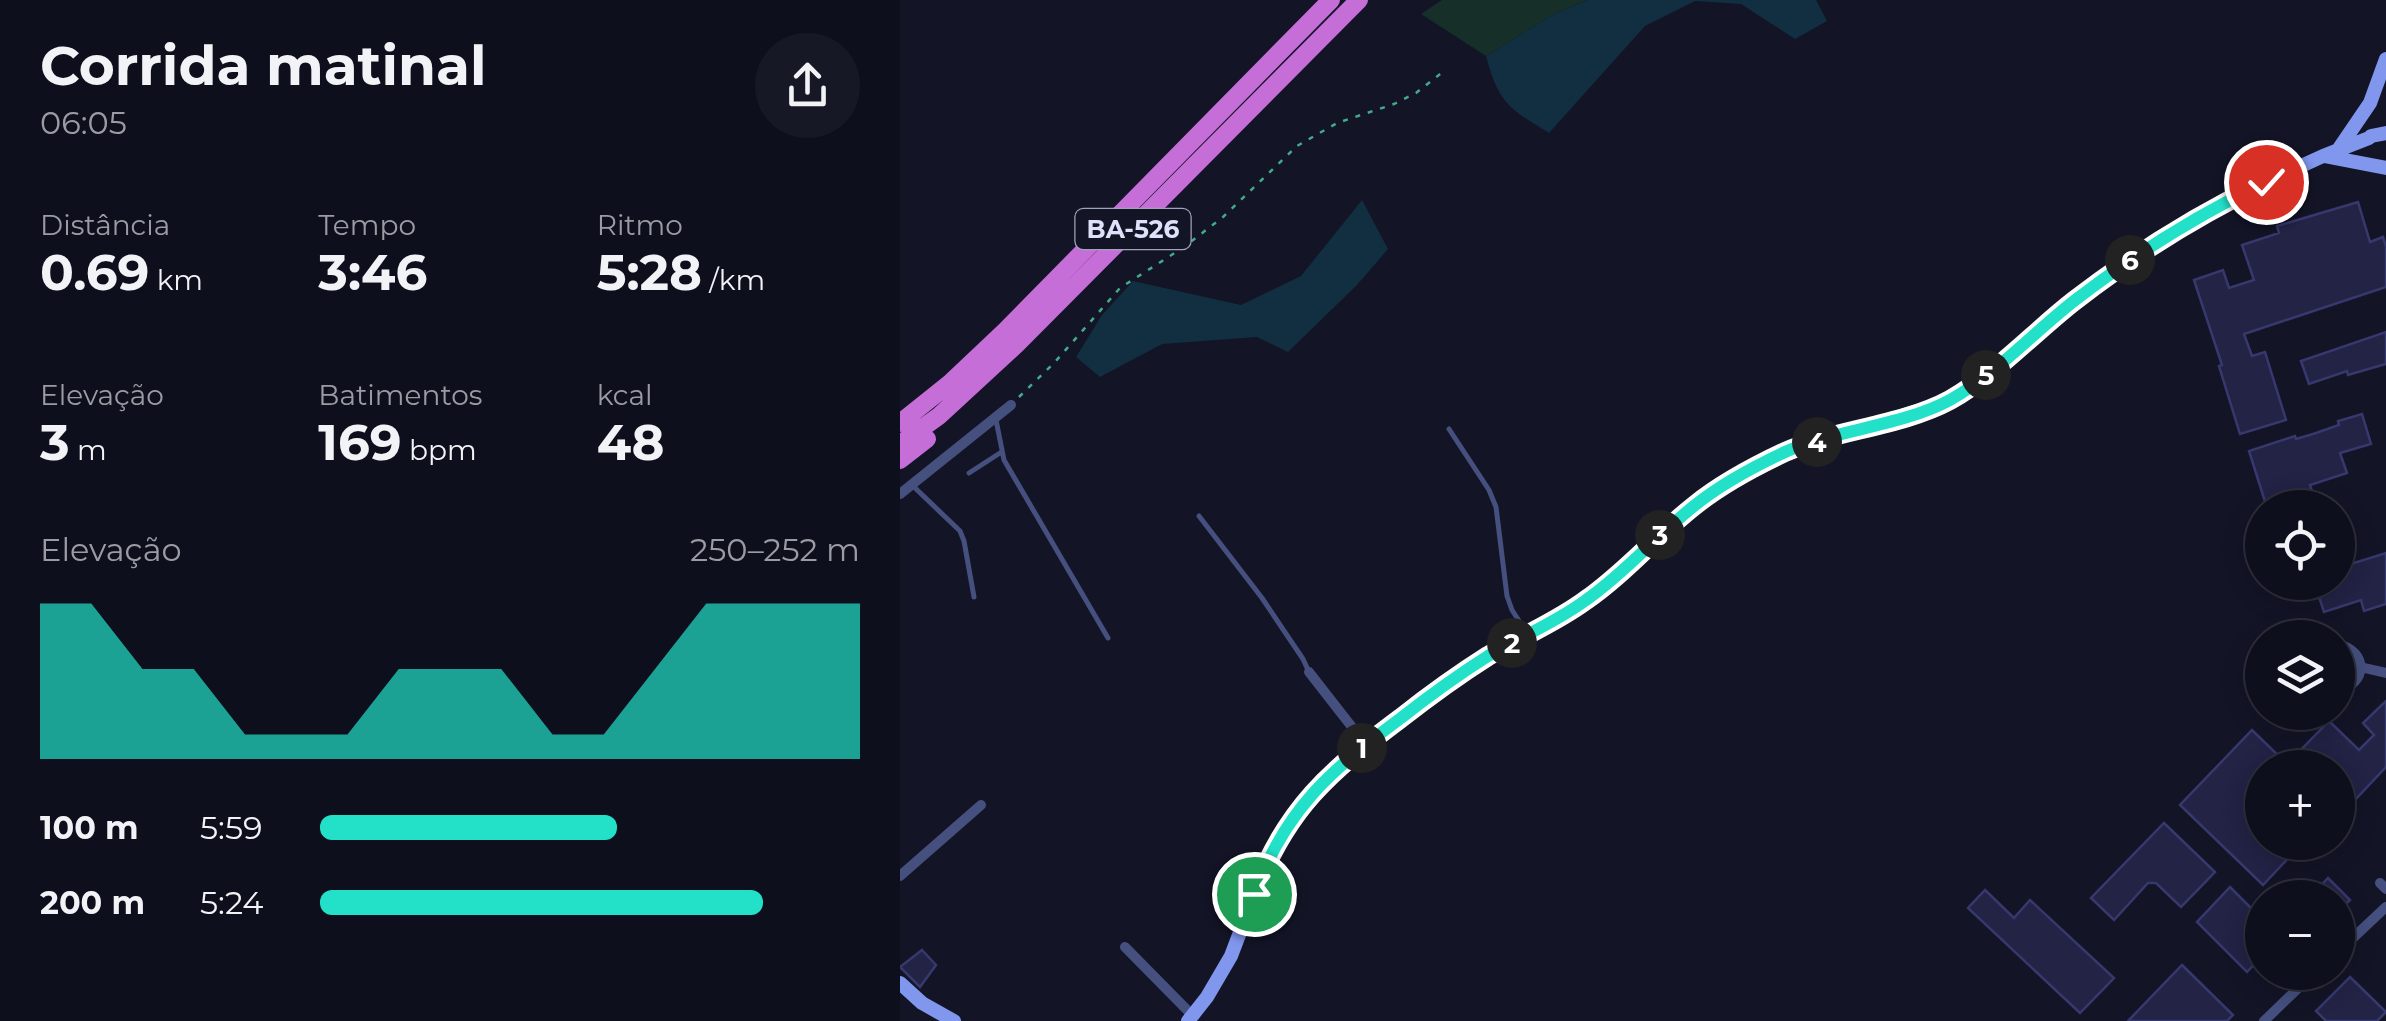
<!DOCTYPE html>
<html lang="pt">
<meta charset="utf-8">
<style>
body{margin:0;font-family:Montserrat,sans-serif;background:#171825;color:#f1f3f6;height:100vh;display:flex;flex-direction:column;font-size:38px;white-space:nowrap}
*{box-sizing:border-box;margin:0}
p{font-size:32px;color:#9b9ca3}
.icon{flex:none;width:55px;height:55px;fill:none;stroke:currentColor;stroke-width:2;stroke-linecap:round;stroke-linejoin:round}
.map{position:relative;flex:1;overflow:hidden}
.side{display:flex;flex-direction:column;background:#0e0f1c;width:900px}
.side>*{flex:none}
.tools{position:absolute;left:1345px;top:490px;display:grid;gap:20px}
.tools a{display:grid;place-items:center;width:110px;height:110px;border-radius:50%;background:#0e0f1c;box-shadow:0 5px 25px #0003,0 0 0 2px #2e2f3b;font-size:50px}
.pin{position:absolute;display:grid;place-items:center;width:85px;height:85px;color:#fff;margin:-42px;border:5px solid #fff;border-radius:50%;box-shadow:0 2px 10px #0007}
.km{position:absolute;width:50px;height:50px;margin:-25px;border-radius:50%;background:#222;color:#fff;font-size:28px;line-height:50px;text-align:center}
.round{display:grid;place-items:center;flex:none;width:105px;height:105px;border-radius:52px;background:#171825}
.overview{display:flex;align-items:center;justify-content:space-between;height:170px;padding:0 40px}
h1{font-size:55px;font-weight:700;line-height:75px}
.figures{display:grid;grid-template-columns:repeat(3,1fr);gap:15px;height:170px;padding:10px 40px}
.figures div{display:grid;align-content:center}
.figures b{font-size:50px;font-weight:700}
.figures small{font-size:28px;font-weight:400}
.figures p{font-size:28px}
.chart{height:280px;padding:20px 40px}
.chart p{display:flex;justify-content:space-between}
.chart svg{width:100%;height:180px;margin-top:10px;fill:#23e1c8;opacity:.7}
ul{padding:0 40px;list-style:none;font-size:32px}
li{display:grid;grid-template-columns:160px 120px 1fr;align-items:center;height:75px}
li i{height:25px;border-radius:12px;background:#23e1c8}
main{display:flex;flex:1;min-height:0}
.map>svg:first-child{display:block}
.green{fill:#172f29}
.water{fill:#122e41}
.building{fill:#222345;stroke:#37396e;stroke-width:2.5}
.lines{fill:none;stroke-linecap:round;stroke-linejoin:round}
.path{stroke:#41ab8c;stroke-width:2.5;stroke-dasharray:5 8;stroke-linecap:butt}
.service{stroke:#45507f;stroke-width:5}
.minor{stroke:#45507f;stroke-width:10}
.secondary{stroke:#8197ee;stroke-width:14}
.trunk{stroke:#c66ed8;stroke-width:18}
.route-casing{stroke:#fff;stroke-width:20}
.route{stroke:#23e1c8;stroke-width:12}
.labels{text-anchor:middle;stroke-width:8;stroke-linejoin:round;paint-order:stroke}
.shield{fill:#131426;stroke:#a0a4ba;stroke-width:2.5}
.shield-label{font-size:25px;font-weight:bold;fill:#dde1fa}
</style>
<main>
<section class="side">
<div class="overview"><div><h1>Corrida matinal</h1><p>06:05</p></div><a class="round"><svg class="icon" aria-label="share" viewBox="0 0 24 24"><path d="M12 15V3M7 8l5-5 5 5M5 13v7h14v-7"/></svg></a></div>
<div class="figures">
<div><p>Distância</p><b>0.69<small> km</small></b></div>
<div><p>Tempo</p><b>3:46</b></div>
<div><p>Ritmo</p><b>5:28<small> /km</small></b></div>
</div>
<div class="figures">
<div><p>Elevação</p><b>3<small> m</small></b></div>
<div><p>Batimentos</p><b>169<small> bpm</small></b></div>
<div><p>kcal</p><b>48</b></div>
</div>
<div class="chart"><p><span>Elevação</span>250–252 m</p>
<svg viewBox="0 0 160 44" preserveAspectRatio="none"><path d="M0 44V6L10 6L20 22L30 22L40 38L50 38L60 38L70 22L80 22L90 22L100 38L110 38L120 22L130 6L140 6L150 6L160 6V44z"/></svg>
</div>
<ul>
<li><b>100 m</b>5:59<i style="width:55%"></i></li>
<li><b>200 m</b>5:24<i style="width:82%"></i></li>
</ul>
</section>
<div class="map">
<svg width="1486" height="1021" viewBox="0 0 1486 1021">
<rect width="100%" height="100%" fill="#131426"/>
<!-- green -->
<path class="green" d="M542,0H688L654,14L586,56L521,14Z"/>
<!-- water -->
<path class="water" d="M688,0H916L927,21L895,39L841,4L795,1L745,26L649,133C609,109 598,102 586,56L654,14Z
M462,200L488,249L457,285L388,352L357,337L262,344L200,377L176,357L202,315L233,281L341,305L401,276Z"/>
<!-- building -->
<path class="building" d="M1458,202L1470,242L1483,237L1486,247V287L1344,334L1352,356L1365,352L1386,420L1340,434L1319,366L1322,365L1294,280L1323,270L1329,288L1354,280L1342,245L1379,233L1377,226Z
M1486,332V364L1448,375L1447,371L1409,384L1401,361Z
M1462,414L1471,444L1440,453L1447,473L1410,485L1416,504L1405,508H1367L1349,451L1392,437L1395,436L1396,439L1413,434L1439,425L1438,421Z
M1486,553V604L1464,611L1461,600L1424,612L1414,582H1438V568Z
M1486,701V767L1455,800L1438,783V768H1362V842H1378L1384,847L1388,842L1396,850L1363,885L1280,805L1352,730L1387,764L1429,721L1459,750L1474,735L1463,723Z
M1264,823L1315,872L1281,907L1256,883H1248L1214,920L1191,898Z
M1428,878L1450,900L1438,912V898H1409Z
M1330,887L1362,919V956L1347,972L1297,922Z
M1085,890L1114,918L1130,900L1214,978L1180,1013L1068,908Z
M22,950L36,965L20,987L0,967Z
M1282,965L1333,1015L1327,1021H1228Z
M1450,977L1486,1012L1477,1021H1426L1416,1011Z"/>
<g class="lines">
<!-- path -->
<path class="path" d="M119,397L155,362L220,288L284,247L323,217L397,146L437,123L494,104L516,93L544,71"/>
<!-- service -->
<path class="service" d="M96,420L104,460L208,638
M549,429L589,490L596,507L607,596L612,610L626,632
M69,473L100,453
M13,486L60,531L64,541L74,597
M299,516L362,598L403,659L409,672"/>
<!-- minor -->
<path class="minor" d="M0,494L111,405
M1438,644C1468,651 1468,684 1438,690
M1460,667L1486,673
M409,672L466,745
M0,876L81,805
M1480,883L1486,889
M225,947L293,1016
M1438,952L1486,907
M1364,1021L1415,972"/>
<!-- secondary -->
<path class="secondary" d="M1471,136L1486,133
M1438,150L1470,103L1486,59
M1424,156L1486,168
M0,983L22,1003L54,1021
M288,1021L307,997L331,956L367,861L391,821L405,802L447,760L513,709L588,656L665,615L689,598L793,506L826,483L887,451L1047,402L1073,385L1175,300L1262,238L1319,204L1423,156L1469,138"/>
<!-- trunk -->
<path class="trunk" d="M0,423L50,383L105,331L431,0
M0,444L39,416L117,344L459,0
M0,460L27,439"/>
</g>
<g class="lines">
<defs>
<path id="route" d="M354,894C386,808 430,771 501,718C529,696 558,675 588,656C620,637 655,623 686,600C725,573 756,536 794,506C821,484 853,467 885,452C934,430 1002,426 1050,400C1096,374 1133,333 1174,301C1235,254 1297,215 1366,182"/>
</defs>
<!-- route casing -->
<use href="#route" class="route-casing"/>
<!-- route -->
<use href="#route" class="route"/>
</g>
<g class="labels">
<!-- shield labels -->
<rect class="shield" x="175.5" y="209" width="115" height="40" rx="8"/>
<g class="shield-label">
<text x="233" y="238">BA-526</text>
</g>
</g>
</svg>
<div class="tools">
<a><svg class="icon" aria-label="locate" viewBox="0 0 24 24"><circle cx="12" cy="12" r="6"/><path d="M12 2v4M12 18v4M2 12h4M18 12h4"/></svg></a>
<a><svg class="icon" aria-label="layers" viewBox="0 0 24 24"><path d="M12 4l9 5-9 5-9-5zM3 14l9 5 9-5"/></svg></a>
<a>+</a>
<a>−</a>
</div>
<div class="pin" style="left:354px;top:894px;background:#1e9e55"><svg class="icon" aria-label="arrive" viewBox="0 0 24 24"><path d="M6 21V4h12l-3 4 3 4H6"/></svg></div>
<div class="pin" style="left:1366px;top:182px;background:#d93025"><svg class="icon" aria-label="check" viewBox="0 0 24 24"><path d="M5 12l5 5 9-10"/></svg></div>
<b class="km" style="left:462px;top:748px">1</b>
<b class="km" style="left:612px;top:643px">2</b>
<b class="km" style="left:760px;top:535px">3</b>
<b class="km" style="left:917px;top:442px">4</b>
<b class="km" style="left:1086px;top:375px">5</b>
<b class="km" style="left:1230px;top:260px">6</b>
</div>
</main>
